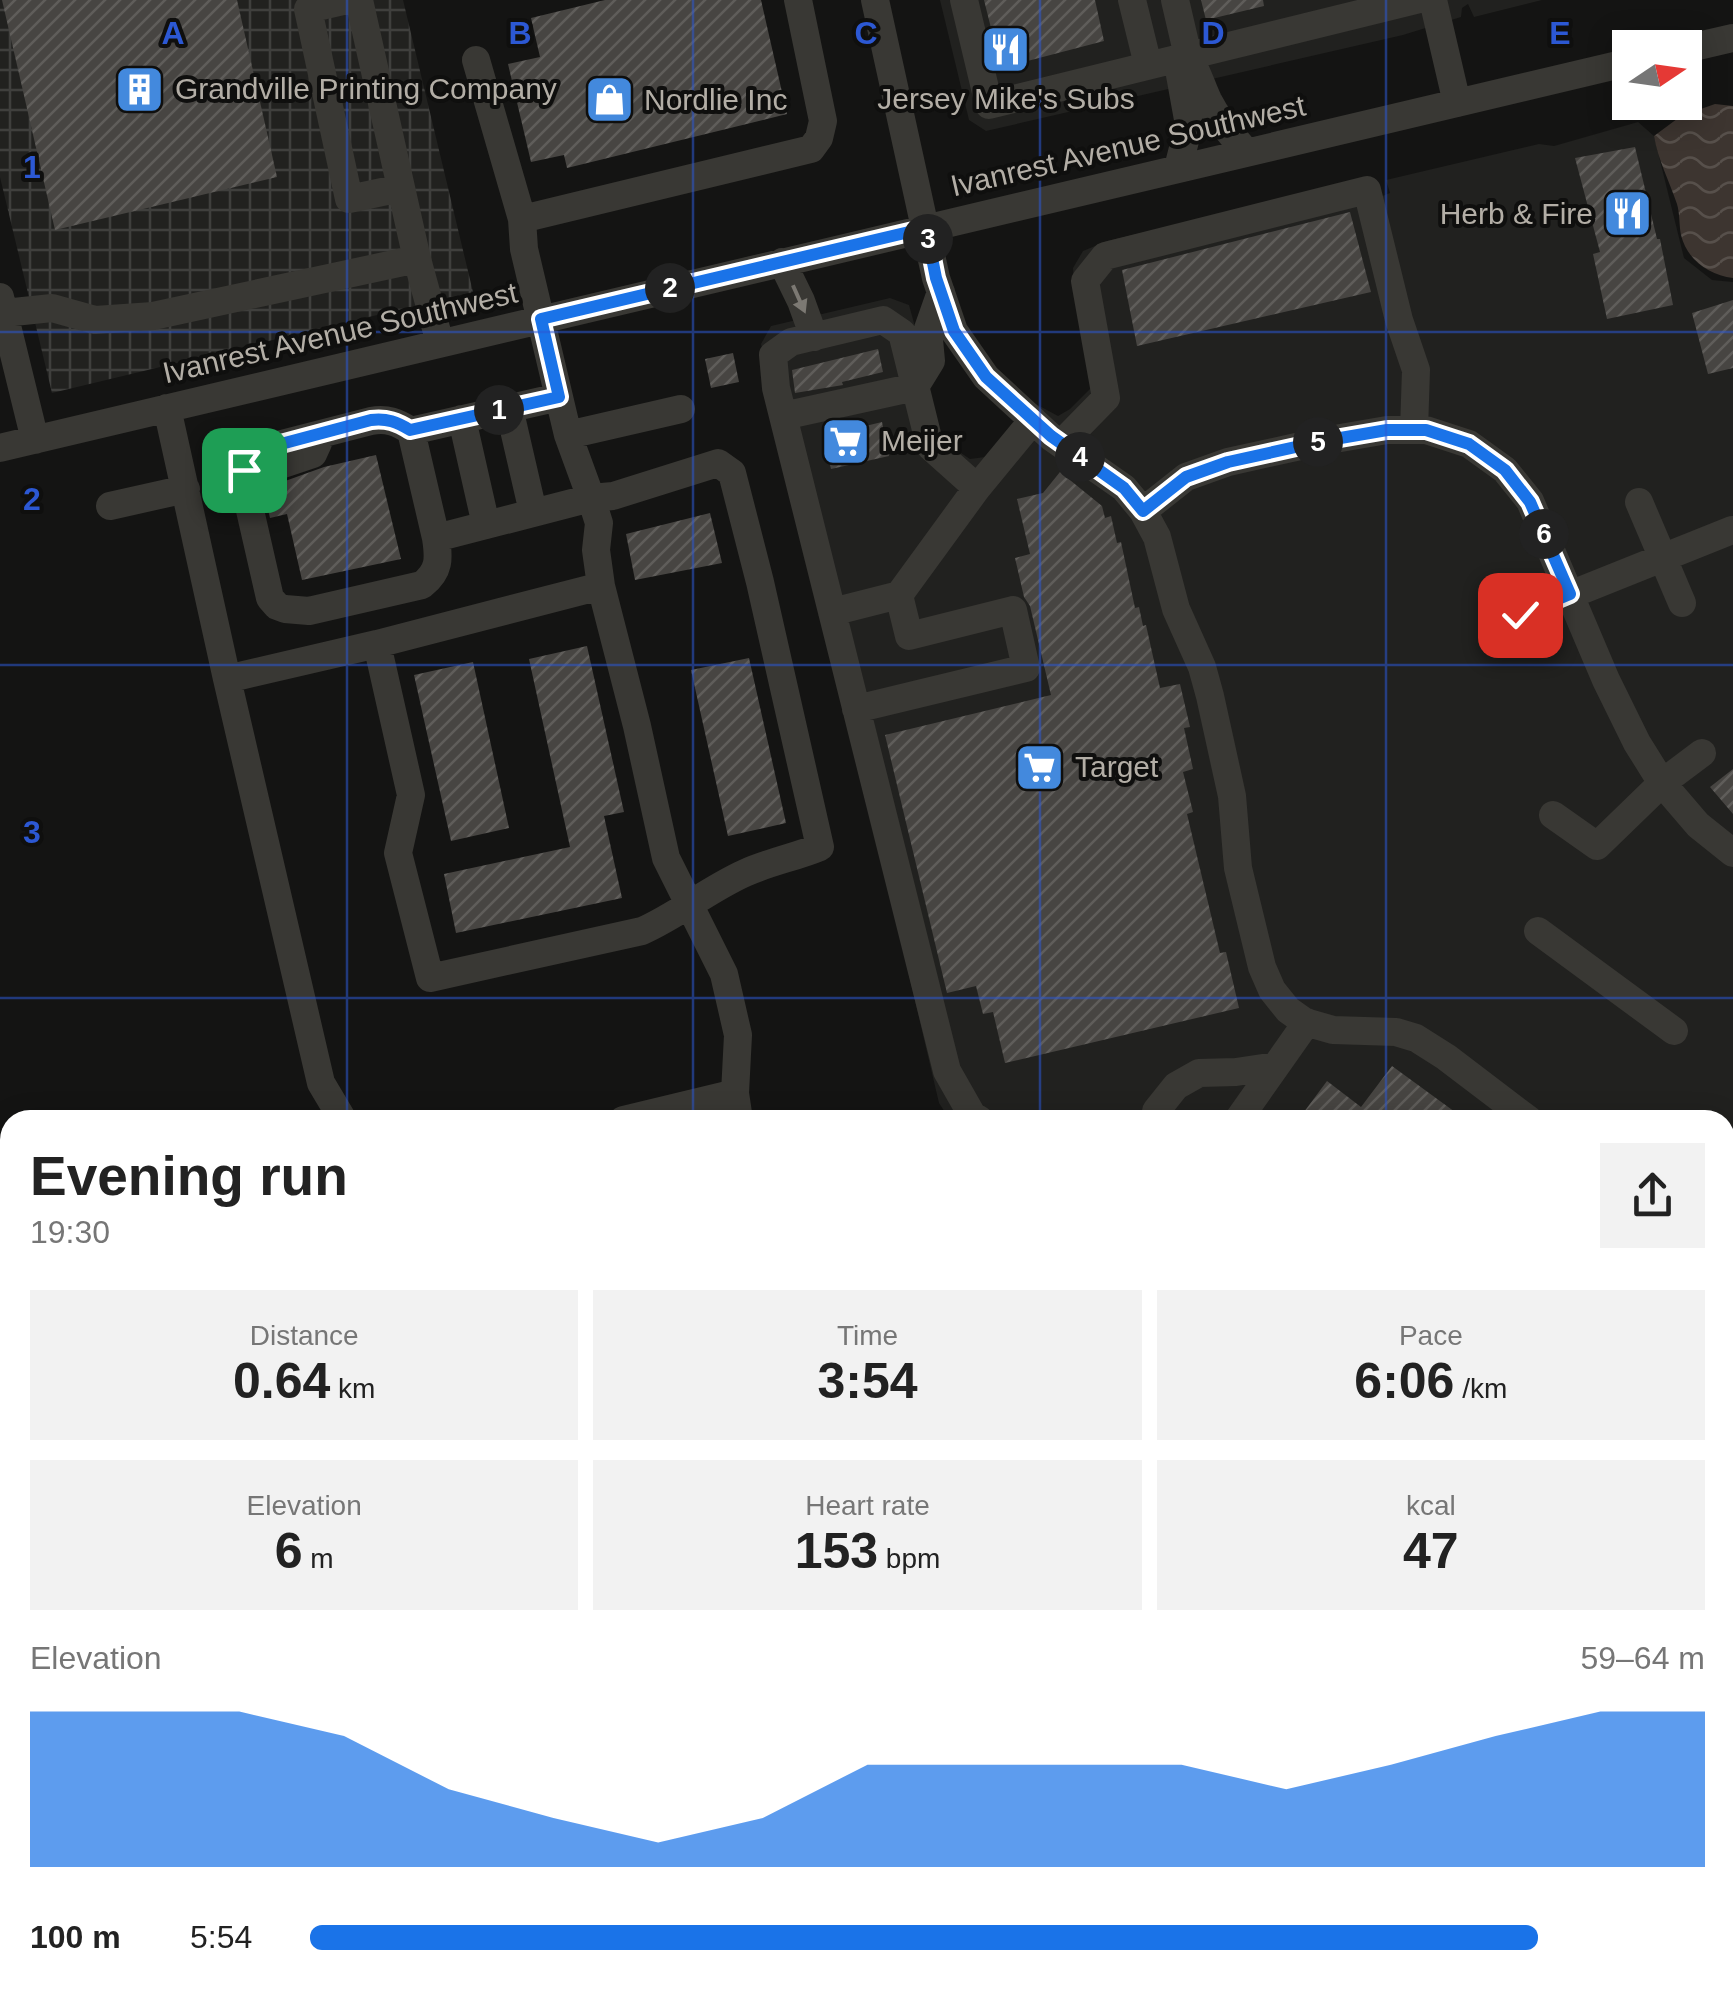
<!DOCTYPE html>
<meta charset="utf-8">
<style>
body{margin:0;font-family:Helvetica,sans-serif;background:#f2f2f2;color:#222;height:100vh;display:flex;flex-direction:column;font-size:38px;white-space:nowrap}
*{box-sizing:border-box;margin:0}
p{font-size:32px;color:#767676}
.icon{flex:none;width:55px;height:55px;fill:none;stroke:currentColor;stroke-width:2;stroke-linecap:round;stroke-linejoin:round}
.map{position:relative;flex:1;overflow:hidden}
.details{position:absolute;left:0px;top:1110px;width:1735px;height:885px;display:flex;flex-direction:column;background:#fff;border-radius:30px 30px 0 0;box-shadow:0 5px 25px #0003}
.details>*{flex:none}
.needle{width:65px;rotate:77deg}
.buttons{position:absolute;left:1612px;top:30px;display:grid;gap:20px}
.buttons a{display:grid;place-items:center;width:90px;height:90px;border-radius:0px;background:#fff;box-shadow:0 5px 25px #0003;font-size:50px}
.pin{position:absolute;display:grid;place-items:center;width:85px;height:85px;color:#fff;margin:-42px;border-radius:20px;box-shadow:0 5px 15px #0006}
.km{position:absolute;width:50px;height:50px;margin:-25px;border-radius:50%;background:#222;color:#fff;font-size:28px;line-height:50px;text-align:center}
.round{display:grid;place-items:center;flex:none;width:105px;height:105px;border-radius:0px;background:#f2f2f2}
.overview{display:flex;align-items:center;justify-content:space-between;height:170px;padding:0 30px}
h1{font-size:55px;font-weight:800;line-height:75px}
.metrics{display:grid;grid-template-columns:repeat(3,1fr);gap:15px;height:170px;padding:10px 30px}
.metrics div{display:grid;align-content:center;border-radius:0px;background:#f2f2f2;text-align:center}
.metrics b{font-size:50px;font-weight:800}
.metrics small{font-size:28px;font-weight:400}
.metrics p{font-size:28px}
.chart{height:280px;padding:20px 30px}
.chart p{display:flex;justify-content:space-between}
.chart svg{width:100%;height:180px;margin-top:10px;fill:#1a73e8;opacity:.7}
ul{padding:0 30px;list-style:none;font-size:32px}
li{display:grid;grid-template-columns:160px 120px 1fr;align-items:center;height:75px}
li i{height:25px;border-radius:12px;background:#1a73e8}
.map>svg:first-child{display:block}
.built{fill:#21211f}
.industrial{fill:url(#industrial-grid)}
.forest{fill:url(#forest-firs)}
.water{fill:url(#water-waves)}
.building{fill:url(#building-hatch)}
.lines{fill:none;stroke-linecap:round;stroke-linejoin:round}
.minor{stroke:#393834;stroke-width:28}
.oneway{fill:#7c7973}
.route-casing{stroke:#fff;stroke-width:20}
.route{stroke:#1a73e8;stroke-width:12}
.grid{fill:none;stroke:#2c58d3;stroke-width:2.5;stroke-opacity:0.55}
.labels{text-anchor:middle;stroke-width:8;stroke-linejoin:round;paint-order:stroke}
.poi-label{font-size:30px;fill:#b3aea6;stroke:#0f0f0e;text-anchor:start}
.street-label{font-size:30px;fill:#b3aea6;stroke:#0f0f0e}
.grid-label{font-size:32px;text-anchor:middle;font-weight:bold;fill:#2c58d3;stroke:#0f0f0e;stroke-width:8;stroke-linejoin:round;paint-order:stroke}
</style>
<div class="map">
<svg width="1733" height="1995" viewBox="0 0 1733 1995">
<defs>
<pattern id="industrial-grid" width="8" height="8" patternUnits="userSpaceOnUse" patternTransform="scale(2.5)"><rect width="8" height="8" fill="#21211f"/><path d="M0 4h8M4 0v8" fill="none" stroke="#3f3f3d"/></pattern>
<pattern id="forest-firs" width="22" height="20" patternUnits="userSpaceOnUse" patternTransform="scale(2.5)"><rect width="22" height="20" fill="#2b242b"/><path d="M5 1l3.5 6h-7zM16 11l3.5 6h-7z" fill="#474147"/></pattern>
<pattern id="water-waves" width="16" height="10" patternUnits="userSpaceOnUse" patternTransform="scale(2.5)"><rect width="16" height="10" fill="#3d3530"/><path d="M0 5q4-4 8 0t8 0" fill="none" stroke="#57504b"/></pattern>
<pattern id="building-hatch" width="6" height="6" patternUnits="userSpaceOnUse" patternTransform="scale(2.5)"><rect width="6" height="6" fill="#474542"/><path d="M-1 1l2-2M0 6l6-6M5 7l2-2" fill="none" stroke="#5f5d5a"/></pattern>
</defs>
<rect width="100%" height="100%" fill="#141413"/>
<!-- built -->
<path class="built" d="M940,0H1542L1474,17L1468,4L1462,8L1461,17L1403,35L986,131L969,120Z
M1638,122L1654,136L1684,258L1712,280L1733,282V1297L1725,1299V1120H950L939,1103L761,344L771,326L890,298L909,305L922,352L940,439L970,459L985,457L1032,402L1058,416L1070,409L1092,387L1074,286L1073,268L1083,251L1107,241L1374,179L1380,197L1390,193L1386,180L1539,144L1554,146Z"/>
<!-- industrial -->
<path class="industrial" d="M0,0H403L473,292L52,393L0,177Z
M10,1564V1985H1647L1650,1995H0V1567Z"/>
<!-- forest -->
<path class="forest" d="M1733,1960V1995H1650L1647,1985H1725V1961Z"/>
<!-- water -->
<path class="water" d="M1715,104L1733,106V278C1709,275 1687,260 1681,235C1679,225 1680,214 1677,204C1669,180 1658,160 1654,136L1681,116Z"/>
<!-- building -->
<path class="building" d="M2,0H237L277,177L55,230Z
M605,0H761L787,114L567,168L564,155L531,162L508,64L540,57L531,18Z
M984,0H1095L1104,41L1001,68Z
M1201,0H1263L1264,6L1206,20Z
M1635,147L1657,239H1660L1673,305L1607,319L1593,254L1600,252L1575,158Z
M1350,212L1371,292L1137,346L1122,270Z
M1733,300V368L1708,374L1692,313Z
M878,349L883,372L842,382L843,385L795,393L792,370Z
M733,353L739,382L711,388L705,359Z
M851,419L853,429L882,422L889,456L831,469L823,436L833,434L830,424Z
M376,455L401,559L302,580L287,514L270,518L263,489L324,467Z
M1060,472L1102,506L1105,518L1111,516L1117,543L1121,542L1135,608L1139,607L1143,626L1146,625L1160,688L1180,684L1190,727L1184,728L1193,769L1183,772L1193,812L1187,814L1220,953L1226,952L1239,1008L1005,1063L993,1012L983,1014L976,986L947,993L885,735L1051,695L1030,606L1024,597L1015,558L1030,554L1017,499L1043,493Z
M710,513L722,563L635,580L626,534Z
M587,646L624,812L604,816L622,898L456,933L444,874L570,847L529,659Z
M749,658L786,823L728,836L691,670Z
M473,662L509,828L451,841L414,675Z
M1733,769V814L1710,787Z
M1392,1066L1466,1120H1298L1327,1081L1361,1107Z"/>
<g class="lines">
<!-- minor -->
<path class="minor" d="M347,0L308,9L349,199L401,188
M359,0L417,259
M875,0L936,278L954,331L986,377L1051,437L1124,488L1143,511L1157,537L1176,609L1202,667L1210,696L1232,796L1238,868L1262,967L1272,990L1288,1010L1305,1022L1333,1030L1396,1032L1416,1038L1446,1057L1529,1120
M964,0L989,105L1188,56L1175,0
M1132,0L1148,65
M1433,0L1457,103
M1685,49L1733,38
M1188,56L1416,0
M1188,56C1197,70 1201,85 1208,100C1218,120 1232,135 1246,152
M476,60L522,219
M1178,168L1189,125L1180,75L1188,56
M782,262L801,301L814,337
M0,297L35,440
M4,313L52,308L95,320L153,316L417,259L440,343
M559,397L411,431L436,538L591,498L568,435L524,249L522,219L811,149L819,138L823,121L798,0
M167,408L227,679L321,1083L343,1120
M509,408L533,512
M783,416L915,387L931,361L928,329L941,292
M462,419L486,525
M411,431C397,422 387,418 371,421L266,448C247,455 244,465 244,484L270,598L277,606L285,609L309,611L422,585C440,571 439,558 436,538
M568,435L681,409
M1061,444L1106,398L1085,281L1105,256L1367,190L1399,320L1416,370L1414,430
M0,448L1630,62
M244,477L313,454L318,443
M1639,502L1682,603
M110,506L186,489
M1143,511L1186,477L1228,462L1323,441L1387,430H1426L1469,444L1505,470L1530,501L1606,680L1637,743L1662,783L1698,825L1733,853
M601,586L377,644L411,795L398,853L430,978L642,931C678,915 709,889 745,873C769,862 796,857 820,847L760,582L732,473L718,463L613,496L591,498L599,523L596,550L601,586L637,726L666,858L724,974L738,1035L735,1093L739,1120
M832,612L899,595
M1520,615L1732,530
M227,679L377,644
M856,709L1026,668L1013,610L909,636L899,595L977,488
M1553,815L1597,846L1662,783L1702,753
M1538,931L1674,1031
M623,1120L735,1093
M980,1120L972,1115L947,1071L776,388L773,355L791,342L883,320L902,333L930,446L977,488L1033,420
M1157,1120L1156,1111L1176,1086L1199,1073L1236,1072L1276,1066
M1238,1120L1307,1022
M0,1224L10,1222
M1725,1269L1733,1267
M0,1521L10,1518
M1725,1529L1733,1562
M1725,1601L1733,1599
M1441,1985L1443,1995
M22,1995L23,1985
M518,1995L520,1985"/>
</g>
<!-- one-way arrows -->
<defs><path id="oneway-solid" d="M-6-.8H1V-3.2L6.5 0L1 3.2V.8H-6Z" transform="scale(2.5)"/></defs>
<use class="oneway" href="#oneway-solid" transform="translate(799 299) rotate(66)"/>
<g class="lines">
<defs>
<path id="route" d="M244,470C248,457 254,453 266,448L371,420C387,418 397,422 410,430L559,397L541,319L926,228L936,278L954,331L986,377L1051,436L1124,488L1143,511L1186,477L1228,462L1323,441L1387,430H1426L1469,444L1505,470L1530,502L1570,594L1520,615"/>
</defs>
<!-- route casing -->
<use href="#route" class="route-casing"/>
<!-- route -->
<use href="#route" class="route"/>
</g>
<!-- grid -->
<path class="grid" d="M347,0V1120M693,0V1120M1040,0V1120M1386,0V1120M0,332H1733M0,665H1733M0,998H1733M0,1330H10M1725,1330H1733M0,1662H10M1725,1662H1733M347,1985V1995M693,1985V1995M1040,1985V1995M1386,1985V1995"/>
<!-- icons -->
<defs>
<symbol id="restaurant-square" viewBox="-11 -11 22 22"><rect x="-9" y="-9" width="18" height="18" rx="4" fill="#4389dd" stroke="#0f0f0e"/><path d="M-5-6h1v4h1v-4h1v4h1v-4h1v5L-1.5 .5V6h-2V.5L-5-1ZM5-6V6H3V1.5H1.5Q1.5-4 5-6Z" fill="#fff"/></symbol>
<symbol id="building-square" viewBox="-11 -11 22 22"><rect x="-9" y="-9" width="18" height="18" rx="4" fill="#4389dd" stroke="#0f0f0e"/><path d="M-4-6H4V6H1V3H-1V6H-4ZM-2.5-4.3h1.7v1.8h-1.7ZM.8-4.3h1.7v1.8H.8ZM-2.5-1h1.7V.8h-1.7ZM.8-1h1.7V.8H.8Z" fill="#fff"/></symbol>
<symbol id="shop-square" viewBox="-11 -11 22 22"><rect x="-9" y="-9" width="18" height="18" rx="4" fill="#4389dd" stroke="#0f0f0e"/><path d="M-5-2.5h2.3a2.7 3.5 0 0 1 5.4 0H5L5.5 6h-11ZM-1.5-2.5h3a1.5 2.3 0 0 0-3 0Z" fill="#fff"/></symbol>
<symbol id="supermarket-square" viewBox="-11 -11 22 22"><rect x="-9" y="-9" width="18" height="18" rx="4" fill="#4389dd" stroke="#0f0f0e"/><path d="M-6-5.5h2.5l.6 2H6L4.5 2H-2.5L-4.4-4H-6ZM-1.5 3.2a1.3 1.3 0 1 0 .1 0ZM3 3.2a1.3 1.3 0 1 0 .1 0Z" fill="#fff"/></symbol>
</defs>
<g fill-rule="evenodd">
<use href="#restaurant-square" x="978" y="22" width="55" height="55"/>
<use href="#building-square" x="112" y="62" width="55" height="55"/>
<use href="#shop-square" x="582" y="72" width="55" height="55"/>
<use href="#restaurant-square" x="1600" y="186" width="55" height="55"/>
<use href="#supermarket-square" x="818" y="414" width="55" height="55"/>
<use href="#supermarket-square" x="1012" y="740" width="55" height="55"/>
</g>
<g class="labels">
<!-- poi labels -->
<g class="poi-label">
<text x="175" y="99">Grandville Printing Company</text>
<text x="1006" y="109" text-anchor="middle">Jersey Mike's Subs</text>
<text x="644" y="110">Nordlie Inc</text>
<text x="1593" y="224" text-anchor="end">Herb &amp; Fire</text>
<text x="881" y="451">Meijer</text>
<text x="1075" y="777">Target</text>
</g>
<!-- street labels -->
<g class="street-label">
<text transform="translate(1128 146) rotate(-13)" y="10">Ivanrest Avenue Southwest</text>
<text transform="translate(340 333) rotate(-13)" y="10">Ivanrest Avenue Southwest</text>
</g>
</g>
<g class="grid-label">
<text x="173" y="44">A</text>
<text x="520" y="44">B</text>
<text x="866" y="44">C</text>
<text x="1213" y="44">D</text>
<text x="1560" y="44">E</text>
<text x="32" y="178">1</text>
<text x="32" y="510">2</text>
<text x="32" y="843">3</text>
</g>
</svg>
<div class="buttons">
<a><svg class="needle" viewBox="-14 -14 28 28"><path d="M0-13l5 13h-10z" fill="#e53935"/><path d="M0 13l5-13h-10z" fill="#767676"/></svg></a>
</div>
<div class="pin" style="left:244px;top:470px;background:#1e9e55"><svg class="icon" aria-label="arrive" viewBox="0 0 24 24"><path d="M6 21V4h12l-3 4 3 4H6"/></svg></div>
<div class="pin" style="left:1520px;top:615px;background:#d93025"><svg class="icon" aria-label="check" viewBox="0 0 24 24"><path d="M5 12l5 5 9-10"/></svg></div>
<b class="km" style="left:499px;top:410px">1</b>
<b class="km" style="left:670px;top:288px">2</b>
<b class="km" style="left:928px;top:239px">3</b>
<b class="km" style="left:1080px;top:457px">4</b>
<b class="km" style="left:1318px;top:442px">5</b>
<b class="km" style="left:1544px;top:534px">6</b>
<section class="details">
<div class="overview"><div><h1>Evening run</h1><p>19:30</p></div><a class="round"><svg class="icon" aria-label="share" viewBox="0 0 24 24"><path d="M12 15V3M7 8l5-5 5 5M5 13v7h14v-7"/></svg></a></div>
<div class="metrics">
<div><p>Distance</p><b>0.64<small> km</small></b></div>
<div><p>Time</p><b>3:54</b></div>
<div><p>Pace</p><b>6:06<small> /km</small></b></div>
</div>
<div class="metrics">
<div><p>Elevation</p><b>6<small> m</small></b></div>
<div><p>Heart rate</p><b>153<small> bpm</small></b></div>
<div><p>kcal</p><b>47</b></div>
</div>
<div class="chart"><p><span>Elevation</span>59–64 m</p>
<svg viewBox="0 0 160 44" preserveAspectRatio="none"><path d="M0 44V6L10 6L20 6L30 12L40 25L50 32L60 38L70 32L80 19L90 19L100 19L110 19L120 25L130 19L140 12L150 6L160 6V44z"/></svg>
</div>
<ul>
<li><b>100 m</b>5:54<i style="width:88%"></i></li>
</ul>
</section>
</div>
